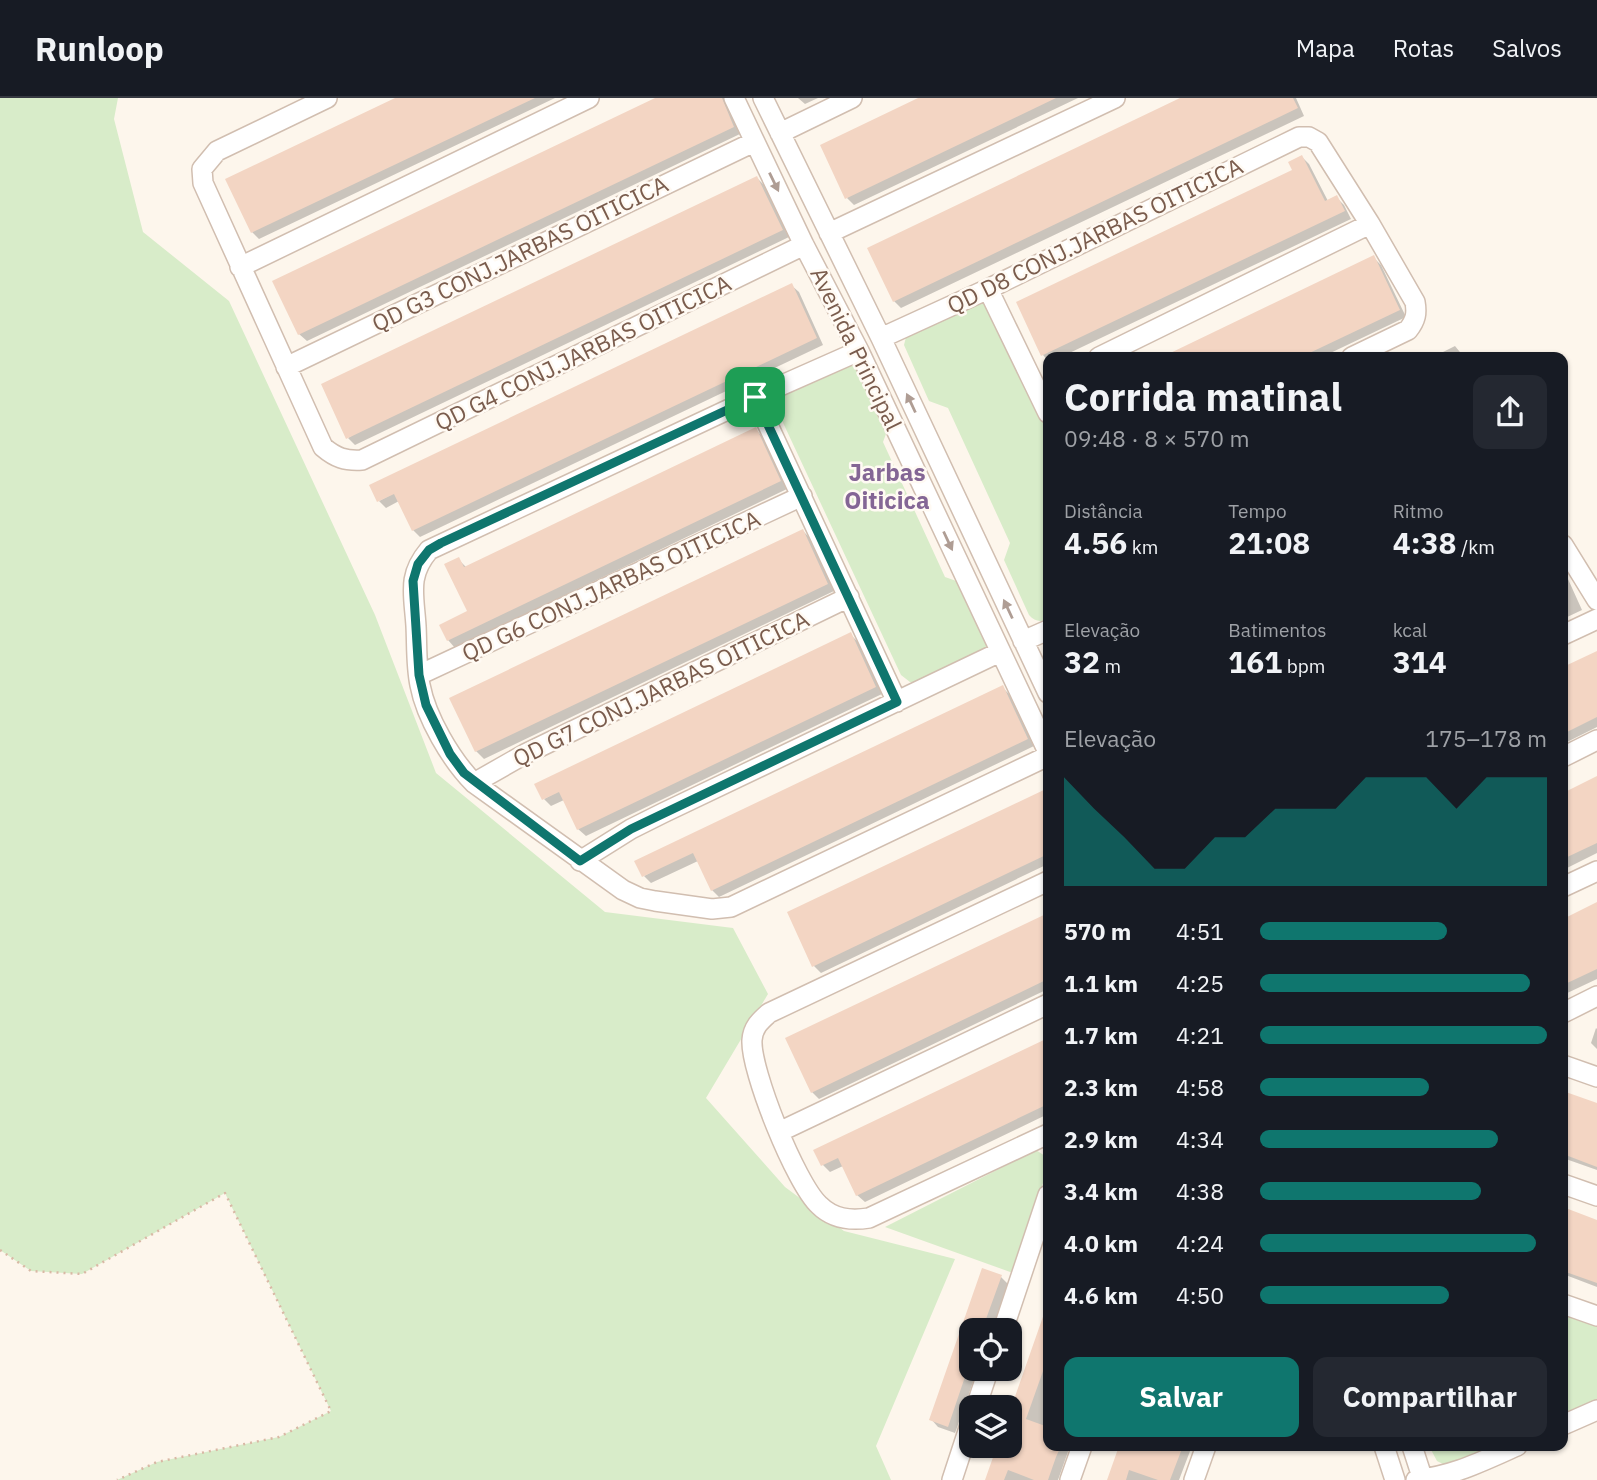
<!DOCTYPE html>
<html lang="pt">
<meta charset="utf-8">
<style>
body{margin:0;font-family:"IBM Plex Sans",sans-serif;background:#242831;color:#f1f3f6;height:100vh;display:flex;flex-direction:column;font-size:26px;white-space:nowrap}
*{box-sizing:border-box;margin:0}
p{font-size:23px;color:#9ea1a6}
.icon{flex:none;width:38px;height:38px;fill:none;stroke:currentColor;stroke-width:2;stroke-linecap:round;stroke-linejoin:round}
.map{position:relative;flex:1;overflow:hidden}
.panel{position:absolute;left:1043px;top:254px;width:525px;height:1099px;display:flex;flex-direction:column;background:#171b24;border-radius:14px;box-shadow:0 2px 5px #0004}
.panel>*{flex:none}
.tools{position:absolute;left:959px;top:1220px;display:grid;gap:14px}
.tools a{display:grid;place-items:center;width:63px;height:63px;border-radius:14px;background:#171b24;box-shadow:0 2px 5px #0004;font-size:35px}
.pin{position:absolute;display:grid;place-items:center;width:60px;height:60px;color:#fff;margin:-30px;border-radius:14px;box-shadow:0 4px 10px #0006}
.round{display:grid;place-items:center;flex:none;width:74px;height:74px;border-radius:14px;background:#242831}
.head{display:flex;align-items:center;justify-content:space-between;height:119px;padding:0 21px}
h1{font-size:38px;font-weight:700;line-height:52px}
.stats{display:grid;grid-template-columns:repeat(3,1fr);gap:10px;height:119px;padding:7px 21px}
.stats div{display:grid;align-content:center}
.stats b{font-size:30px;font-weight:700}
.stats small{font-size:19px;font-weight:400}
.stats p{font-size:19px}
.chart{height:196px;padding:14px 21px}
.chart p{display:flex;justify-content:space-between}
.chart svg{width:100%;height:126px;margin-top:7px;fill:#0f766e;opacity:.7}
.cta{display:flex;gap:14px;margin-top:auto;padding:14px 21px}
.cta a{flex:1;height:80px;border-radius:14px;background:#0f766e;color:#fff;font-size:28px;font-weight:700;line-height:80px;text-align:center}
.cta a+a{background:#242831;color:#f1f3f6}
ul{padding:0 21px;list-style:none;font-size:23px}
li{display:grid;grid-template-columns:112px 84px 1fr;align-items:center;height:52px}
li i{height:18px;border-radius:9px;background:#0f766e}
header{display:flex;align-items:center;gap:42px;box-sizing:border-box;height:98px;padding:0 35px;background:#171b24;border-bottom:2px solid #363941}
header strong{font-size:33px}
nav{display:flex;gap:38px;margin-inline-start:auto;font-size:24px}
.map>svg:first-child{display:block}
.green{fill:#d8ecc9}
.shadow{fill:#0003}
.building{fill:#f3d5c3}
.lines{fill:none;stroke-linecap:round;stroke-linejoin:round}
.street-casing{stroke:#d1beb0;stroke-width:22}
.path{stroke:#d9b8a5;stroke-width:2.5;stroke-dasharray:2 5;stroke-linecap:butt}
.street{stroke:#fff;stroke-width:19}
.oneway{fill:#af9d94}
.route-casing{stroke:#fff;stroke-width:14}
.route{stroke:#0f766e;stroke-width:9}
.labels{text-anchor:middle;stroke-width:5;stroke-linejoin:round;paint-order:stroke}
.street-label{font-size:23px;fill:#7a5c4d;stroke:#fffaf3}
.neighbourhood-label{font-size:24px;font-weight:bold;fill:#846695;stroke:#fffaf3}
</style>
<header>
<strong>Runloop</strong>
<nav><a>Mapa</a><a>Rotas</a><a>Salvos</a></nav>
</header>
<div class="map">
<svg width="1597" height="1382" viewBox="0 0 1597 1382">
<rect width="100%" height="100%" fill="#fdf6ec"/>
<!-- green -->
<path class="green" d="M0,0H118L114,21L143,134L229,203L375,517L436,675L605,814L733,830L768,896L706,1000L785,1089L844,1133L955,1161L876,1348L891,1382H117L157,1364L279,1339L331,1313L225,1095L82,1176L31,1173L0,1152Z
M981,203L994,210L1048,331V521C1041,524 1035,524 1029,517L1004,462L1010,445L948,310L929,303L904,247L906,239Z
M852,266L857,267L890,325L883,344L945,479L962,485L988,548L986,551L916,585L910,584L901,577L778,314V304L784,296Z
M1036,1052L1048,1060V1070L1013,1175L885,1129Z
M1563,1214L1597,1226V1302L1563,1318Z
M1429,1348H1502L1449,1369L1437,1363Z"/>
<!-- shadow -->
<path class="shadow" d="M399,0H555L259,141L252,134L228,82Z
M659,0H727L729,14L740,36L307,243L299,236Z
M798,0H818L805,6Z
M922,0H1078L854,107L847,100Z
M1184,0H1296L1304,18L901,210L894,203Z
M1302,59L1309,66L1328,103L1337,100L1344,107L1351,121L1061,259H1048V263L1043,257L1018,205L1294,73Z
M757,80L764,87L789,139L355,347L348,340Z
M1374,160L1381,167L1406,219L1322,259H1165Z
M791,187L799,194L823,247L420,439L413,432L399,403L386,410L379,403Z
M1455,248L1464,259H1432L1439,256Z
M755,331L762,338L787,391L455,550L448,542L469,514L459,462L466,469Z
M803,433L810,440L834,493L484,661L476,653L452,601Z
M1563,470L1582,512L1563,521Z
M851,537L858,544L882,596L586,738L578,731L564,702L551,708L544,701Z
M1597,555V629L1563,646V571Z
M1002,589L1009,596L1034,648L719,799L712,792L698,763L651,785L644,778Z
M1597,680V755L1563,772V697Z
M1048,691V766L821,875L814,868L789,815Z
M1597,806V881L1563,897V823Z
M1048,816V891L819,1001L812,994L787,941Z
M1596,930L1597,931V951L1591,945Z
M1048,942V1016L865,1104L857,1097L843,1068L830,1074L823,1067L816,1053Z
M1563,995L1597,1007V1072L1563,1060Z
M1563,1111L1597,1123V1189L1563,1176Z
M983,1172L1001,1179L1008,1186L992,1232H971V1270H978L955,1335L938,1329L931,1321Z
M1048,1211V1348H1070L1058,1382H987L999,1348H1010V1318Z
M1121,1348H1192L1179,1382H1109Z"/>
<!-- building -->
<path class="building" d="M395,0H535L251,135L225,81Z
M655,0H722L734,29L298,237L272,183Z
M918,0H1056L845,101L820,47Z
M1180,0H1293L1298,10L893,204L867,150Z
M1302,57L1325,103L1337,97L1345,113L1041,258L1016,204L1292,72L1288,64Z
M757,78L783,132L346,341L321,286Z
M1374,157L1400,212L1301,259H1162Z
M792,185L817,240L412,433L394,396L377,404L369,387Z
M756,329L781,383L447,543L439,527L467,513L444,466L459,459L464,469Z
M803,431L828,486L475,654L449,600Z
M851,534L876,589L577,732L559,694L542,702L534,686Z
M1597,553V619L1563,636V569Z
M1003,587L1028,641L711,793L693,755L642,779L634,763Z
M1597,678V745L1563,761V695Z
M1048,690V756L812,869L787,814Z
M1597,804V871L1563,887V821Z
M1048,815V881L811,995L785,940Z
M1048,940V1006L856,1098L838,1060L821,1068L813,1052Z
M1563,993L1597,1005V1069L1563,1056Z
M1563,1109L1597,1122V1185L1563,1173Z
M982,1170L1002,1177L982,1232H971V1261L948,1329L929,1322Z
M1046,1210L1048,1211V1259L1026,1321L1048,1329V1348H1061L1056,1359L1048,1382H1034L1008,1372L1004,1382H985L997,1348H1010V1313Z
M1119,1348H1183L1170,1382H1158L1129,1372L1126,1382H1107Z"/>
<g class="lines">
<defs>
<path id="street" d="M327,0L217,53L202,71L203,85L323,349C336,360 345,363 362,362L804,147
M734,0L804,147L859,253L1048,654
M763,0L881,240L1048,595
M780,35L852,0
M829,135L1115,0
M240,169L589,0
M988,191L1048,315
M881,240L988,191L1299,39H1309L1318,44L1370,126L1415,204C1417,215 1416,222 1408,232L1352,259
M859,253L755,299L429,452C407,478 414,496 416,528C417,547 416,568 420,587C426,619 451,662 474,685L623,792L640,800L655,803L712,811L731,809L1048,658
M1099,259L1370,126
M286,269L754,44
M755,299L897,604
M1563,447L1597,502
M1563,537L1597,521
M1023,543L1048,532
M419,577L802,398
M1563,659L1597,642
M474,685L525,656L849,499
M580,763L631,731L663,715L1000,554
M1048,783L769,915C760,923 753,929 752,942C750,972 796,1086 819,1107C833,1121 850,1123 869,1120L1048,1036
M1563,789L1597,773
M1563,915L1597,898
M1563,967L1597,979
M779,1034L1048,906
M1563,1086L1597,1098
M1563,1206L1597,1218
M1003,1232L1048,1097
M976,1309L989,1270
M1563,1327L1597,1312
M1384,1348L1395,1382
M1412,1348L1423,1382
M952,1382L971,1324
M1070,1382L1082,1348
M1194,1382L1206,1348
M1416,1382C1456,1377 1480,1364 1517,1348"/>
</defs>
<!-- street casing -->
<use href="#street" class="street-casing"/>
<!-- path -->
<path class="path" d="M0,1152L31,1173L82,1176L225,1095L331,1313L279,1339L157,1364L117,1382"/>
<!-- street -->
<use href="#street" class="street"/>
</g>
<!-- one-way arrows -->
<defs><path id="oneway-solid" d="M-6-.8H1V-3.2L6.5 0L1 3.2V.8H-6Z" transform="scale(1.75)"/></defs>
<g class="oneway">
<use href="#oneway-solid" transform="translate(774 84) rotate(64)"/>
<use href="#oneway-solid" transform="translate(911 305) rotate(-115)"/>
<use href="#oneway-solid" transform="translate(948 443) rotate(65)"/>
<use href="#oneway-solid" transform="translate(1008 511) rotate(-115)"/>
</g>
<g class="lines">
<defs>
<path id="route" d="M755,299L897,604L631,731L580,763L464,675L450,656L426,607L419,577L413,483L418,466L429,452L441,445Z"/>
</defs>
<!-- route casing -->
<use href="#route" class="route-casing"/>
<!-- route -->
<use href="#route" class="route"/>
</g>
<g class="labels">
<!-- street labels -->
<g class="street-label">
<text transform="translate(1095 138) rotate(-26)" y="8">QD D8 CONJ.JARBAS OITICICA</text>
<text transform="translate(520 156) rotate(-26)" y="8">QD G3 CONJ.JARBAS OITICICA</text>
<text transform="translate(856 251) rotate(64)" y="8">Avenida Principal</text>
<text transform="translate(583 255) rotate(-26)" y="8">QD G4 CONJ.JARBAS OITICICA</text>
<text transform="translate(611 488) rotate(-25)" y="8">QD G6 CONJ.JARBAS OITICICA</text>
<text transform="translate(661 591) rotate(-26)" y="8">QD G7 CONJ.JARBAS OITICICA</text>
</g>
<!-- neighbourhood labels -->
<g class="neighbourhood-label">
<text x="887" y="383">Jarbas<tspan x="887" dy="28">Oiticica</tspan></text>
</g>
</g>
</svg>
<div class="tools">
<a><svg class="icon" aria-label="locate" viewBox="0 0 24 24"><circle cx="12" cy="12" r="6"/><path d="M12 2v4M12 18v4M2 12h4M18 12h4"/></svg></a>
<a><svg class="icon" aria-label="layers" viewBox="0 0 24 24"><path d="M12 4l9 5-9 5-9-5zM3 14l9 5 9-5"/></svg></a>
</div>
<div class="pin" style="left:755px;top:299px;background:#1e9e55"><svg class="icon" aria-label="arrive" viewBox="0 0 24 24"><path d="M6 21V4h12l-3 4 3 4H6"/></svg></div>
<section class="panel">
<div class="head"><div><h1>Corrida matinal</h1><p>09:48 · 8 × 570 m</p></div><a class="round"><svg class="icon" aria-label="share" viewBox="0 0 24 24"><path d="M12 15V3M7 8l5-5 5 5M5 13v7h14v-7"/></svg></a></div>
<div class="stats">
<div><p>Distância</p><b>4.56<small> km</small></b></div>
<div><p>Tempo</p><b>21:08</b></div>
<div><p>Ritmo</p><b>4:38<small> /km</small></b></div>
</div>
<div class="stats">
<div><p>Elevação</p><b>32<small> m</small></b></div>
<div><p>Batimentos</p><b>161<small> bpm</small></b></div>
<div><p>kcal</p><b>314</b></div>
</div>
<div class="chart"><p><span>Elevação</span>175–178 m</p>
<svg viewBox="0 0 160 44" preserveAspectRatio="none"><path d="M0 44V6L10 17L20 27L30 38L40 38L50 27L60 27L70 17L80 17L90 17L100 6L110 6L120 6L130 17L140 6L150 6L160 6V44z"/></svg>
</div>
<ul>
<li><b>570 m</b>4:51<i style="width:65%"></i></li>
<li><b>1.1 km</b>4:25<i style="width:94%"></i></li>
<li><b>1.7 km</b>4:21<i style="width:100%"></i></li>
<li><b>2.3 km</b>4:58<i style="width:59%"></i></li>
<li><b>2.9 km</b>4:34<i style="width:83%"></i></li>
<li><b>3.4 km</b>4:38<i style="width:77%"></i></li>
<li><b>4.0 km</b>4:24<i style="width:96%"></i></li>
<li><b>4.6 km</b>4:50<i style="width:66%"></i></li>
</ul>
<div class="cta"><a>Salvar</a><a>Compartilhar</a></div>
</section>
</div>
